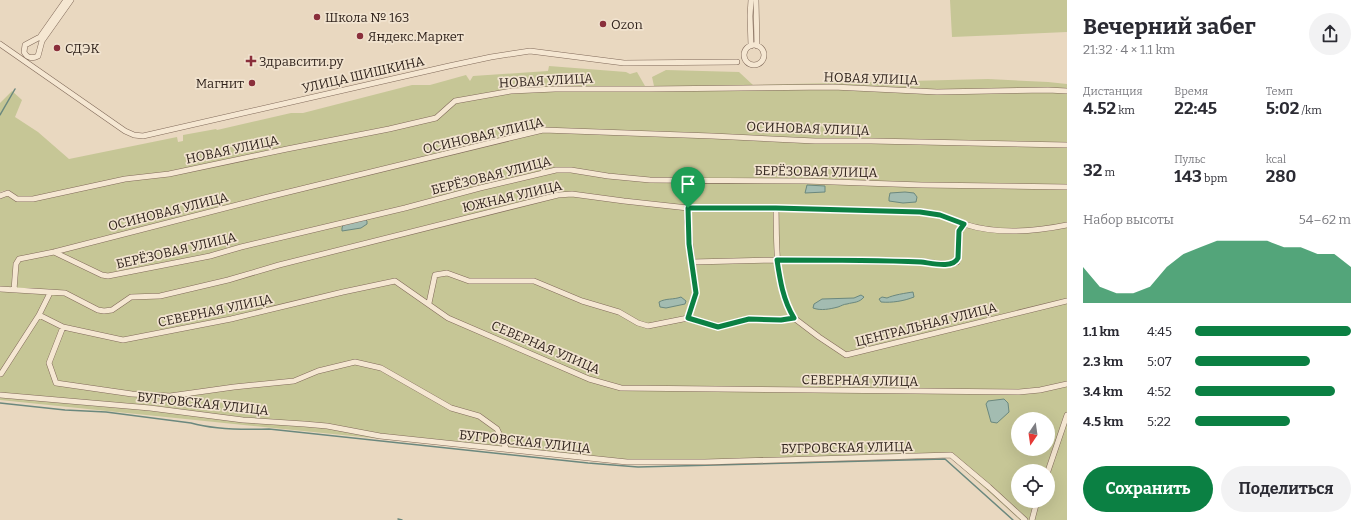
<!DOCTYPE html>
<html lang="ru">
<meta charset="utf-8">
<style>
body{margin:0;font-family:Bitter,serif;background:#f2f2f3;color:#2b2b33;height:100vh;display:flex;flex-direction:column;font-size:15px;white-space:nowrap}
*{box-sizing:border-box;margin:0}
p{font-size:13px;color:#7c7c81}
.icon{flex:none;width:22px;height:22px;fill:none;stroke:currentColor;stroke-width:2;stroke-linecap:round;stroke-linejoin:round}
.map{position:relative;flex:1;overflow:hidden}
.drawer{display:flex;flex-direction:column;background:#fff;width:300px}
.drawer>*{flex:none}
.needle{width:26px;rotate:193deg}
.buttons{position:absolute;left:1011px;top:412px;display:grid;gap:8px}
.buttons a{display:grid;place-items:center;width:44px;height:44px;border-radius:50%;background:#fff;box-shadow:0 4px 16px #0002;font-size:20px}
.pin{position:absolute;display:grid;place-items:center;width:34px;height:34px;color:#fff;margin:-41px -17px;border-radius:50% 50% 50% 0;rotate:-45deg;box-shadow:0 0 4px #0007}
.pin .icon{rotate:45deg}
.round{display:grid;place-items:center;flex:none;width:42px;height:42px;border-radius:21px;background:#f2f2f3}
.head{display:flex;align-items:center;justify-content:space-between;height:68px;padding:0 16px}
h1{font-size:22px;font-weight:700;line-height:30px}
.figures{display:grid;grid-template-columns:repeat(3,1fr);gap:6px;height:68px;padding:4px 16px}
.figures div{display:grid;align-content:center}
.figures b{font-size:17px;font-weight:700}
.figures small{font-size:11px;font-weight:400}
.figures p{font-size:11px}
.chart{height:112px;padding:8px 16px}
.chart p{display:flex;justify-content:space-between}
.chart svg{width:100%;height:72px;margin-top:4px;fill:#0b8043;opacity:.7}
.primary-button{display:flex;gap:8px;margin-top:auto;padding:8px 16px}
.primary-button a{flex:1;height:46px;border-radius:24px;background:#0b8043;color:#fff;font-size:16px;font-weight:700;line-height:46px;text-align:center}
.primary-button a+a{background:#f2f2f3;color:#2b2b33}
ul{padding:0 16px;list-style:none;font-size:13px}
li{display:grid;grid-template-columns:64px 48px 1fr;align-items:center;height:30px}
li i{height:10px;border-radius:5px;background:#0b8043}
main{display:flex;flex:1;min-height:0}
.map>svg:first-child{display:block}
.green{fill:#c6c696;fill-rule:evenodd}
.water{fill:#a3bcb1;stroke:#6b887e}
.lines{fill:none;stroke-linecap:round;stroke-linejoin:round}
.stream{stroke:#6b887e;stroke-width:1.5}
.minor-casing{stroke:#816a5a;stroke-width:6}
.minor{stroke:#f5e7d2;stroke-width:5}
.route-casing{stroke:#fff;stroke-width:8}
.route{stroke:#0b8043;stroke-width:5}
.poi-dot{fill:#8a2f3b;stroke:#f1e3cf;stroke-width:1.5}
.labels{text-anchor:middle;stroke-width:3.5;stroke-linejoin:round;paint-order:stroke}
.poi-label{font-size:13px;fill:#31241d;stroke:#f1e3cf;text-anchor:start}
.street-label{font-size:13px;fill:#31241d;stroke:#f1e3cf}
</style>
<main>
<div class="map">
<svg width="1067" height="520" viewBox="0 0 1067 520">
<rect width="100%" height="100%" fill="#e9d8c0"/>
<!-- green -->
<path class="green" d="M950,0H1067V32L952,37Z
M549,66L626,72L630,74L637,72L645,86H654L652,77L666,70L739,72L753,85L988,79L1048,82L1067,84V520H1020L950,457L636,465L0,400V197L8,190L0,192V103L12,91L22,100L15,117L38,132L69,159L177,137L178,142L183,141V135L216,129L217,130L291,113H303L412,85H430L466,75L470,81L473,76L548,71ZM1018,419H1048V449H1018ZM1018,471H1048V501H1018Z"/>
<!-- water -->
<path class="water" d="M807,185L825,186V192L805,193Z
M905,192L914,193L917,197L916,202L903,203L889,201V198L890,193Z
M365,219L367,221V224L361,228L342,231V228L343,225Z
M913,292L914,297C904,301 892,303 881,302L879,299L882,297L887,298C893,295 906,293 913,292Z
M861,295L864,297C859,303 854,302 847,304C844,304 841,306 838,307C830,309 821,311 813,308L814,304L822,299L854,298Z
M681,297L686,301L685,304L666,308L660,307L659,302C666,298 673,300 681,297Z
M1004,399L1008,403L1009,412L997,423L991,422L986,404L988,401Z"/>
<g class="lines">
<!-- stream -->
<path class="stream" d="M0,115L15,89
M0,403L65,410L106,412L191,423C216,430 243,430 269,429L588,463L638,467L945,459L1013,520
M398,519L402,520"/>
<defs>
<path id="minor" d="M66,0L40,37L25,45L24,52C27,58 32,59 38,56L42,41L71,0
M751,0L750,16L751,46
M756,0L757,46
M0,44L125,131L134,135L143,136L449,66L491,57L530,51L624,63L737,62
M744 55a10 10 0 1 1 20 0a10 10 0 1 1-20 0Z
M688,180L687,218L696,293L688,318
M0,196L8,193L17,199H33L125,179L169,174L287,149L389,129L436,118L455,101L511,91L555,89H649L833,87L937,92L1048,90L1067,91
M776,208C777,245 774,286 794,318
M54,252L102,275L108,276L210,256L241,247L405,208L480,188L556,170H571L608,176L650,180L805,181L922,185L1067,187
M692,262L777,260L922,262L948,264L957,262L958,258L959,231L964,224
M0,289L65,293L98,310L104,311L112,310L131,297L160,296L228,280L279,265L558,195L572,194L624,201L688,208H776L920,212C927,213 935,213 941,215C949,218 956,222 964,224C998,235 1033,232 1067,225
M14,290L16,264L19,259L54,252L264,198L543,130L712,136L815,141H871L1067,145
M429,303L435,275L447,273L469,281H534L582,301L619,312L638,323L648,326L688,318L718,327L749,319L781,320L794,318L819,337L846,355L1067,301
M39,315L63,327L123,340L231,319L343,292L395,281L448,318L589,379L621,388L1019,392L1040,390L1067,384
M63,327L49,363L56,383L132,394L170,396L234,387L294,381L318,371L355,362L381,368L451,408L479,416L497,429L507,450
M0,374H1L39,315L50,293
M0,395L150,408L243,420L304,424L327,426L380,436L627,462H705L951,455L989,487L1025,520
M1048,471L1067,415
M1032,520L1037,501"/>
</defs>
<!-- minor casing -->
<use href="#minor" class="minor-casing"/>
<!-- minor -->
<use href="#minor" class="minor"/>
</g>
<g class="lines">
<defs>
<path id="route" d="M688,208H776L920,212L940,215L964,224L959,231L958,258C953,269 931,263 921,262C873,260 825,260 777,260C780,280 783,300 794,318L781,320L749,319L718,327L688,318L696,293L689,244Z"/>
</defs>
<!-- route casing -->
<use href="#route" class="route-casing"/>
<!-- route -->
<use href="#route" class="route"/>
</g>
<!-- markers -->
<g class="poi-dot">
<circle cx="317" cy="17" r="4"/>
<circle cx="603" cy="24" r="4"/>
<circle cx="360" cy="36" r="4"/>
<circle cx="57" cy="48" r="4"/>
<path d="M249 55h4v4h4v4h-4v4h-4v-4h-4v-4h4z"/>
<circle cx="252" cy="83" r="4"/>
</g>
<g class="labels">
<!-- poi labels -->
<g class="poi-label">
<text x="325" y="22">Школа № 163</text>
<text x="611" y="29">Ozon</text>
<text x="368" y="41">Яндекс.Маркет</text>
<text x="65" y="53">СДЭК</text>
<text x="259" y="66">Здравсити.ру</text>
<text x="244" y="88" text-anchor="end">Магнит</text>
</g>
<!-- street labels -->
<g class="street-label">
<text transform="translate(363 74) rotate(-13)" y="5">УЛИЦА ШИШКИНА</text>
<text transform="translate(871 78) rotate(2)" y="5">НОВАЯ УЛИЦА</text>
<text transform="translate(546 80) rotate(-3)" y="5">НОВАЯ УЛИЦА</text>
<text transform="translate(808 128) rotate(2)" y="5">ОСИНОВАЯ УЛИЦА</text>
<text transform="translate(483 135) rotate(-13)" y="5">ОСИНОВАЯ УЛИЦА</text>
<text transform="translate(232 149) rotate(-12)" y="5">НОВАЯ УЛИЦА</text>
<text transform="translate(816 171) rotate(1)" y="5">БЕРЁЗОВАЯ УЛИЦА</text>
<text transform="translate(491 175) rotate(-14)" y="5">БЕРЁЗОВАЯ УЛИЦА</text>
<text transform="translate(512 196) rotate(-13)" y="5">ЮЖНАЯ УЛИЦА</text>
<text transform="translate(168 211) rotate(-14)" y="5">ОСИНОВАЯ УЛИЦА</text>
<text transform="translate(176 250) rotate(-13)" y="5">БЕРЁЗОВАЯ УЛИЦА</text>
<text transform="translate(215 310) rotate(-12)" y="5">СЕВЕРНАЯ УЛИЦА</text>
<text transform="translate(926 324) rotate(-14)" y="5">ЦЕНТРАЛЬНАЯ УЛИЦА</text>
<text transform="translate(546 347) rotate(23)" y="5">СЕВЕРНАЯ УЛИЦА</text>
<text transform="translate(860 380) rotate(1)" y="5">СЕВЕРНАЯ УЛИЦА</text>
<text transform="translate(203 403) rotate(6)" y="5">БУГРОВСКАЯ УЛИЦА</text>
<text transform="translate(525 441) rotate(6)" y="5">БУГРОВСКАЯ УЛИЦА</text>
<text transform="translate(847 447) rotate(-1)" y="5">БУГРОВСКАЯ УЛИЦА</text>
</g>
</g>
</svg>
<div class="buttons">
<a><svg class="needle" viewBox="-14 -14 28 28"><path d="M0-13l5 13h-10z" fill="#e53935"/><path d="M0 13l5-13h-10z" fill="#7c7c81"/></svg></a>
<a><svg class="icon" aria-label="locate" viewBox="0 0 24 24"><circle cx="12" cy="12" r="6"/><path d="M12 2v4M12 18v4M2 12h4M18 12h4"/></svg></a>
</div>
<div class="pin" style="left:688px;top:208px;background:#1e9e55"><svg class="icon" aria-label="arrive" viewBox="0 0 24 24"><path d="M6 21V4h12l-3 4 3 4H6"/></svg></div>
</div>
<section class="drawer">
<div class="head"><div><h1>Вечерний забег</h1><p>21:32 · 4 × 1.1 km</p></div><a class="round"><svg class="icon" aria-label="share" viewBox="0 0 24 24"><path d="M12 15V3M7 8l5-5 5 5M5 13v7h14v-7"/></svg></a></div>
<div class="figures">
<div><p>Дистанция</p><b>4.52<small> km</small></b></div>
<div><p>Время</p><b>22:45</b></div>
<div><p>Темп</p><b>5:02<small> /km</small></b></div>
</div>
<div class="figures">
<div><b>32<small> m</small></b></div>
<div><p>Пульс</p><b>143<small> bpm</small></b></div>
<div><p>kcal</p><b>280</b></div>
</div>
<div class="chart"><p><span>Набор высоты</span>54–62 m</p>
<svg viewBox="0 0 160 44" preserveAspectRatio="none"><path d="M0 44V22L10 34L20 38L30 38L40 34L50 22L60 14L70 10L80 6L90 6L100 6L110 6L120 10L130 10L140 14L150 14L160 22V44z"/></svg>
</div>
<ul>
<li><b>1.1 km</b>4:45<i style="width:100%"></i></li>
<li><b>2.3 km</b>5:07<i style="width:74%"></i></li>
<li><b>3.4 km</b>4:52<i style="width:90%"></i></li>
<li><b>4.5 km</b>5:22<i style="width:61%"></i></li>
</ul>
<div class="primary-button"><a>Сохранить</a><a>Поделиться</a></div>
</section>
</main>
